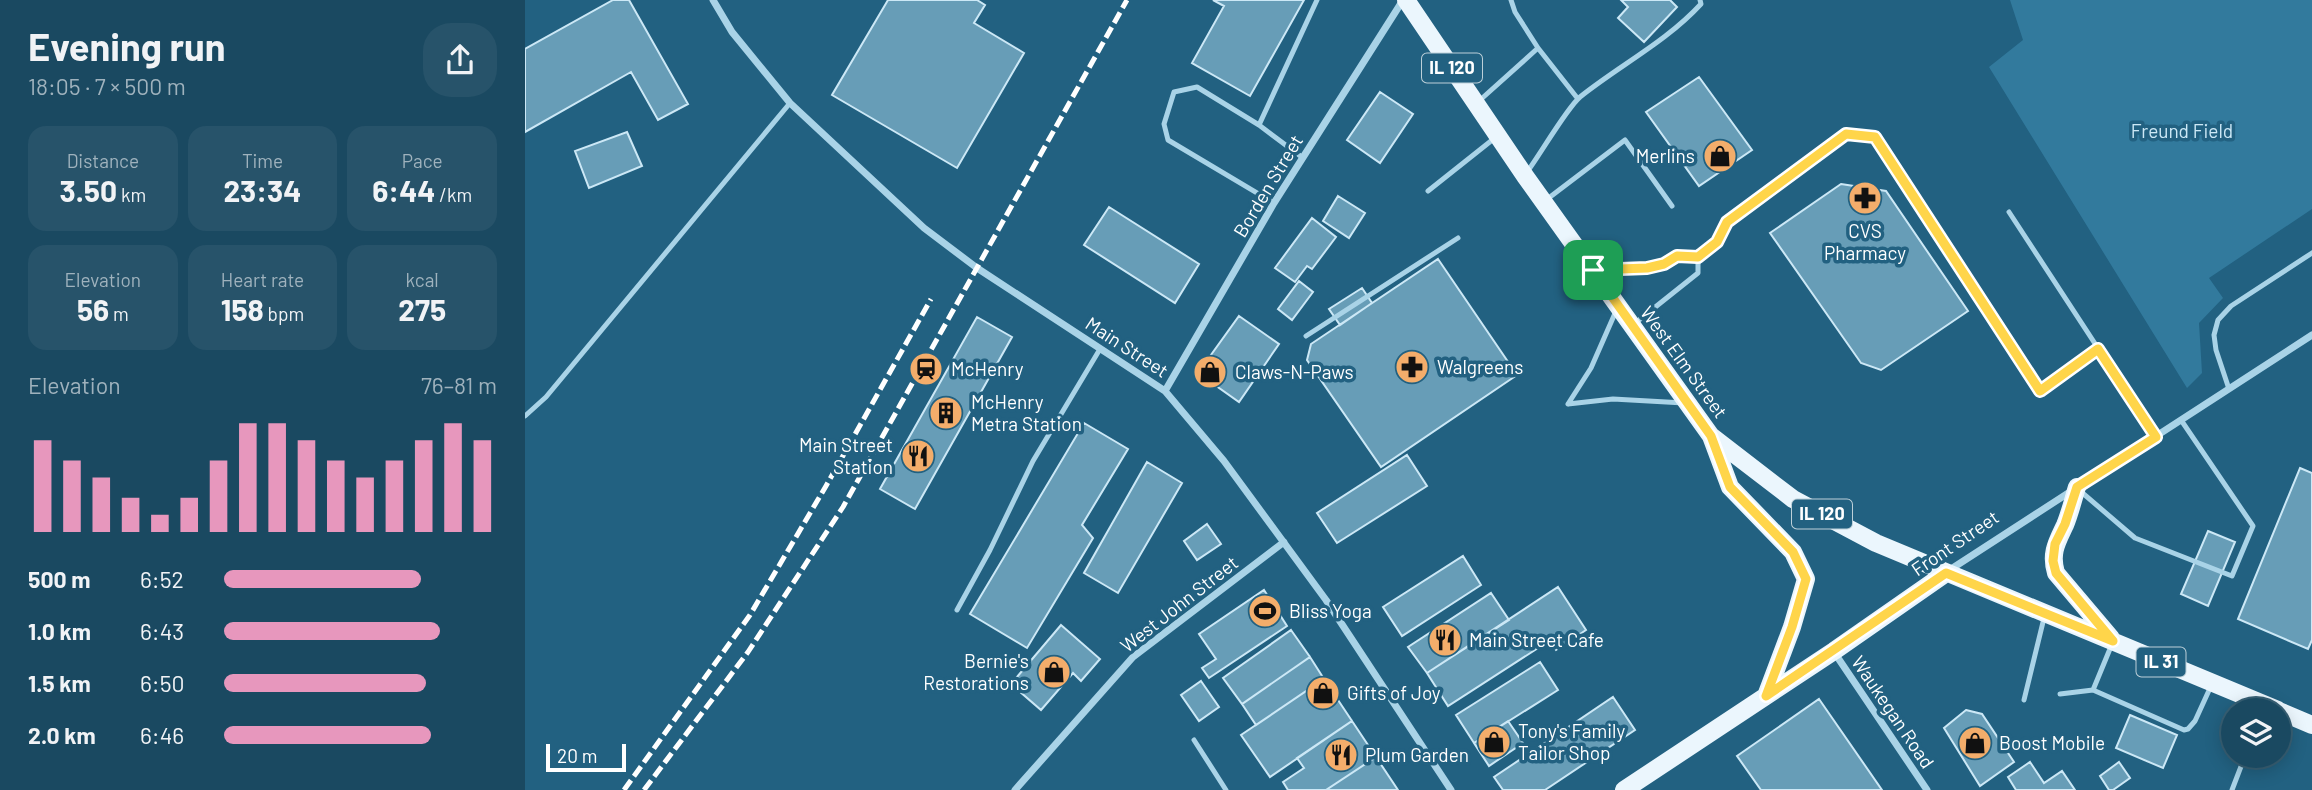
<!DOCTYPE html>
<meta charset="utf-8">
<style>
body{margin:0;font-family:Barlow,sans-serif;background:#27536a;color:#f1f3f6;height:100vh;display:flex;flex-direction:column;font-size:26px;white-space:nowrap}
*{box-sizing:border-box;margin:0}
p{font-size:23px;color:#9fb2bd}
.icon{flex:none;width:38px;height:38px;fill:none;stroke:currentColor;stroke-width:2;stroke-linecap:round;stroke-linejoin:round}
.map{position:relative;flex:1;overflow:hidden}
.side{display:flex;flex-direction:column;background:#1a4961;width:525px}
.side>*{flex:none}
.tools{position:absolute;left:1696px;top:698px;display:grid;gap:14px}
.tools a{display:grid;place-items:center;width:70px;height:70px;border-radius:50%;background:#1a4961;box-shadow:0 4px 18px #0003,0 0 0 2px #386176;font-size:35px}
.scale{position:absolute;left:21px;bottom:18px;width:80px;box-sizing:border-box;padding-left:7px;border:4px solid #fff;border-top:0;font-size:19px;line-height:24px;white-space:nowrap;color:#fff;-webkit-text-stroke:5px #226181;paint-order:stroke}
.pin{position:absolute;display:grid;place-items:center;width:60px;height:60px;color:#fff;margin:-30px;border-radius:14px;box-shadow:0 4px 10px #0006}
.round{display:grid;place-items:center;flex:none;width:74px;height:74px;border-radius:28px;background:#27536a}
.overview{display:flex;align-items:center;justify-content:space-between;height:119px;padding:0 28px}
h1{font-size:38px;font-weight:700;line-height:52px}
.figures{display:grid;grid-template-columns:repeat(3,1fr);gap:10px;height:119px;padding:7px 28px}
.figures div{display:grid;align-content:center;border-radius:18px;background:#27536a;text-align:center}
.figures b{font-size:30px;font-weight:700}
.figures small{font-size:19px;font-weight:400}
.figures p{font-size:19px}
.chart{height:196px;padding:14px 28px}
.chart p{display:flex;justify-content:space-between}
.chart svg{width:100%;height:126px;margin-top:7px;stroke:#e797bd;stroke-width:6}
ul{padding:0 28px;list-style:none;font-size:23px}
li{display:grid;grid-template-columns:112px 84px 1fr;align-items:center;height:52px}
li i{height:18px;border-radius:9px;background:#e797bd}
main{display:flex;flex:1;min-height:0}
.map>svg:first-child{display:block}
.green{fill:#327a9d}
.building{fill:#679db7;stroke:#cce8f6;stroke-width:2}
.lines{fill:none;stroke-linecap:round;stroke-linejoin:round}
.lane{stroke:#a9d3e7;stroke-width:5}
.street{stroke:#a9d3e7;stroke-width:7}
.primary{stroke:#ebf6fd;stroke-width:18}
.rail{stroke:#fff;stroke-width:5;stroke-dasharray:12 5;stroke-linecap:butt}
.route-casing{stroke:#fff;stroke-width:14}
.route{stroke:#ffd54a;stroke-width:9}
.labels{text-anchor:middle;stroke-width:7;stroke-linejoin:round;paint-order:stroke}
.shield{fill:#226181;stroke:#bdd0d9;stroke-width:2}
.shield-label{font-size:18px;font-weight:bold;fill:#fff}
.park-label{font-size:19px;fill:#cce8f6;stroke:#226181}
.poi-label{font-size:19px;fill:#fff;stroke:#226181;text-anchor:start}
.street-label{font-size:19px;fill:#fff;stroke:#226181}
</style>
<main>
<section class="side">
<div class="overview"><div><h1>Evening run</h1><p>18:05 · 7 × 500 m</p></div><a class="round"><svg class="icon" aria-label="share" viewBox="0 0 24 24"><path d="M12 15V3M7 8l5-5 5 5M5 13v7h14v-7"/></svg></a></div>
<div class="figures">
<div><p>Distance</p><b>3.50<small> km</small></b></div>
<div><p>Time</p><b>23:34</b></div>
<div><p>Pace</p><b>6:44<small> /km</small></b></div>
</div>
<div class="figures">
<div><p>Elevation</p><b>56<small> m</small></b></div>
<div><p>Heart rate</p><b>158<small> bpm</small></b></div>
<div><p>kcal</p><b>275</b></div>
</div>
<div class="chart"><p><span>Elevation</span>76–81 m</p>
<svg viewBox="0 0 160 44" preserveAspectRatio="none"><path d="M5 44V12M15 44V19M25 44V25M35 44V32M45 44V38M55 44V32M65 44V19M75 44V6M85 44V6M95 44V12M105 44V19M115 44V25M125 44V19M135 44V12M145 44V6M155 44V12"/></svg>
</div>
<ul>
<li><b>500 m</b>6:52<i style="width:72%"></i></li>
<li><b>1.0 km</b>6:43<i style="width:79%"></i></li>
<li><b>1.5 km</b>6:50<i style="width:74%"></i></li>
<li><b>2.0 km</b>6:46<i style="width:76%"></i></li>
</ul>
</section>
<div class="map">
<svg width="1787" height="790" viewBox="0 0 1787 790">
<rect width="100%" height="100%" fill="#226181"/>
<!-- green -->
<path class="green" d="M1485,0H1787V209L1684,278L1698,298L1674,323L1677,373L1662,388L1464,67L1498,40Z"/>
<!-- building -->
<path class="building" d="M88,0H104L163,104L133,120L106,72L0,132V49Z
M363,0H452L460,5L449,23L499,53L432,168L307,95Z
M688,0H779L725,96L667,63L699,6Z
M1096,0H1145L1152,7L1119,42L1093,18L1103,7Z
M1174,77L1227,150L1174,186L1121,112Z
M855,92L888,114L855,163L822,140Z
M102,132L117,166L64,188L50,151Z
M1316,184L1361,191L1443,311L1356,370L1336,363L1245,233Z
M813,196L840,213L824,238L798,221Z
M584,207L674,264L650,303L559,245Z
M787,218L811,237L787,269L782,266L770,282L750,268Z
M913,259L992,375L856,467L782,360L786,344Z
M774,281L788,292L767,320L753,309Z
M837,288L847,303L815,325L804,309Z
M714,316L754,344L714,402L673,373Z
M452,317L487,337L390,509L355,489Z
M559,423L603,449L557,525L568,538L502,648L445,614Z
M882,455L902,486L812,543L792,513Z
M622,462L657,483L593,593L559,573Z
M1775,468L1787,473V640L1783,649L1713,619Z
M682,524L696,544L672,560L659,541Z
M1683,531L1710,542L1683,606L1656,594Z
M938,556L956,585L877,636L858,607Z
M1033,587L1061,630L1031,650L1024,641L923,706L902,673Z
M739,590L762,626L684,678L677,668L691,659L674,634Z
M966,593L984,620L902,673L883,647Z
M536,625L575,659L556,681L548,673L516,710L486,684Z
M766,630L785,657L717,704L698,678Z
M785,657L799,679L731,725L717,704Z
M1015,662L1033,690L949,743L931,715Z
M799,679L827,721L745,777L716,735Z
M676,681L694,707L674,721L656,695Z
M1088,697L1110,730L1020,790H978L969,777Z
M1294,699L1357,790H1236L1212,756Z
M1441,710L1457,714L1489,762L1455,786L1419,728Z
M1605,715L1652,735L1638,768L1591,748Z
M827,721L851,757L801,790H763L758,782L779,768L772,758Z
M983,721L998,743L964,766L949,743Z
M851,757L873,790H801Z
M1505,762L1519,783L1537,771L1550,790H1491L1483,777Z
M1594,762L1605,778L1588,790H1584L1575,776Z"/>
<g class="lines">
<!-- lane -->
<path class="lane" d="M986,0L990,12L1013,48
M954,101L1013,48L1053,99
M734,125L672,87L649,92L639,124L643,140L749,203
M778,158L734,125L792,0
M1002,172C1015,155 1041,109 1055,97C1095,65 1141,42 1176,4L1175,0
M903,191L971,137
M1021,200L1100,140L1147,206
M1484,212L1631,437
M1071,270L1122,269L1139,264L1152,256H1173L1192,241L1202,222L1321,134L1350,137L1515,391L1573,349
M1109,324L1173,273V256
M781,336L933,238
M1704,389L1691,350L1689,335L1693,320L1706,306L1787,253
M1043,404L1088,399L1159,403
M1043,404L1066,368L1091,311
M0,416L21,397L265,103
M1554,490L1610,538L1707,576L1728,526L1656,420
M432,610L465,550L508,461L575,349
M1568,690L1587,644
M1535,694L1568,690L1659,730L1663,729L1670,721L1686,686
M1499,700L1519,618
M669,740L701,790
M1707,790L1720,756"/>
<!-- street -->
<path class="street" d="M188,0L207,32L265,103L399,228L452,268L640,391L699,461L801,600L926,790
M640,391L749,203L878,0
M1423,571L1787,335
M1309,652L1402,790
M490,790L608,657L759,542"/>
<!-- primary -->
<path class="primary" d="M881,0L1000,176L1186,436L1268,499L1351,543L1753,710
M1186,436L1205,487L1268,552L1281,579L1267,627L1241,696
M1552,487C1548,500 1545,513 1540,525C1532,542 1525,553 1531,573L1586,638
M1754,711L1787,725
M1099,790L1309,651L1421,573"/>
<!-- rail -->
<path class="rail" d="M99,790L225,615L301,486L406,299
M119,790L223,652L318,507L602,0"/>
</g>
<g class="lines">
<defs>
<path id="route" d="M1321,134L1350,137L1515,391L1573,349L1631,437L1552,487L1540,524L1530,544L1528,561L1531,573L1588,641L1421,573L1241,696L1267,627L1281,579L1268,552L1205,487L1186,436L1068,270L1122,268L1139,264L1152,256L1173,257L1192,242L1202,222Z"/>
</defs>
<!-- route casing -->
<use href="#route" class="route-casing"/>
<!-- route -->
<use href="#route" class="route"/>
</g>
<!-- icons -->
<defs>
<symbol id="shop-disc" viewBox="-11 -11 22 22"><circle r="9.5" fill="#f3ad6b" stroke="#226181"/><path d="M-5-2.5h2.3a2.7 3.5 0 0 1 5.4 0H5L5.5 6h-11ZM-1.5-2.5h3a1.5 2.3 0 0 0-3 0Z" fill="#111"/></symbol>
<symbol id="pharmacy-disc" viewBox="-11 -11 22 22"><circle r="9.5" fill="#f3ad6b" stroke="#226181"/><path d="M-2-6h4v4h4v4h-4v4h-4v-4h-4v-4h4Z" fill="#111"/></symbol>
<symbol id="station-disc" viewBox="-11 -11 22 22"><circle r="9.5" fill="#f3ad6b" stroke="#226181"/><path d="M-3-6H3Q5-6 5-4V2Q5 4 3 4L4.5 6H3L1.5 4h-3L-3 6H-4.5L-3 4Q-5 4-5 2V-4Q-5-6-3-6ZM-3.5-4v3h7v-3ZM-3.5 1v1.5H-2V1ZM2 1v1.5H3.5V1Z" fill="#111"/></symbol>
<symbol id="building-disc" viewBox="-11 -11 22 22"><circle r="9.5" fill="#f3ad6b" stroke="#226181"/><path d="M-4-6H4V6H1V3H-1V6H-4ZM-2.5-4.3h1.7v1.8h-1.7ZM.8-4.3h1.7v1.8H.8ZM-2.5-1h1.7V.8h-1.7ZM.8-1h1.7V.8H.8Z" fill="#111"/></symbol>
<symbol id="restaurant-disc" viewBox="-11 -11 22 22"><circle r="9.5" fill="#f3ad6b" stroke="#226181"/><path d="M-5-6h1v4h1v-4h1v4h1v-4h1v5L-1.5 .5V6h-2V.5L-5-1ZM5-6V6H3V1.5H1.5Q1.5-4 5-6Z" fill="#111"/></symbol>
<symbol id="stadium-disc" viewBox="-11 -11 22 22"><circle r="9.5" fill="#f3ad6b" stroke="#226181"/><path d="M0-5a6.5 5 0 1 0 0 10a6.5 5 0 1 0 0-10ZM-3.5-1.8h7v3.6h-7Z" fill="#111"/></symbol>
</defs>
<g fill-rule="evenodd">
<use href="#shop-disc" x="1176" y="137" width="38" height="38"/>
<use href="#pharmacy-disc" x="1321" y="179" width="38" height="38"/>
<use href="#pharmacy-disc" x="868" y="348" width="38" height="38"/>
<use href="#station-disc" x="382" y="350" width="38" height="38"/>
<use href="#shop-disc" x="666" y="353" width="38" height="38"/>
<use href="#building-disc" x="402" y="394" width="38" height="38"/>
<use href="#restaurant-disc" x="374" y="437" width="38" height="38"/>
<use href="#stadium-disc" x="721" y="592" width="38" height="38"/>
<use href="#restaurant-disc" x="901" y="621" width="38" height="38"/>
<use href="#shop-disc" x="510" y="653" width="38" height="38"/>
<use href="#shop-disc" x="779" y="674" width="38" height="38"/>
<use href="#shop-disc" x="950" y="723" width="38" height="38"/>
<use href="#shop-disc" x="1431" y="724" width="38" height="38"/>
<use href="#restaurant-disc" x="797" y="736" width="38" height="38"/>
</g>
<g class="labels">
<!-- shield labels -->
<g class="shield">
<rect x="897" y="53.5" width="60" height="29" rx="5"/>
<rect x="1267" y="499.5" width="60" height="29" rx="5"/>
<rect x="1611.5" y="647.5" width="49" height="29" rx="5"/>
</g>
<g class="shield-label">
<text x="927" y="74">IL 120</text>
<text x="1297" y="520">IL 120</text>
<text x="1636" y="668">IL 31</text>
</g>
<!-- park labels -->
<g class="park-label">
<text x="1657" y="138">Freund Field</text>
</g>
<!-- poi labels -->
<g class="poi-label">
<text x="1170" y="163" text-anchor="end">Merlins</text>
<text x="1340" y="238" text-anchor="middle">CVS<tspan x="1340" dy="22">Pharmacy</tspan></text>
<text x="912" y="374">Walgreens</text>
<text x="426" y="376">McHenry</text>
<text x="710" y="379">Claws-N-Paws</text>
<text x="446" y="409">McHenry<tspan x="446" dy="22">Metra Station</tspan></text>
<text x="368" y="452" text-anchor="end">Main Street<tspan x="368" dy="22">Station</tspan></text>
<text x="764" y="618">Bliss Yoga</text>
<text x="944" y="647">Main Street Cafe</text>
<text x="504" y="668" text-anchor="end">Bernie's<tspan x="504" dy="22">Restorations</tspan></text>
<text x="822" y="700">Gifts of Joy</text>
<text x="993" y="738">Tony's Family<tspan x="993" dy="22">Tailor Shop</tspan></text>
<text x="1474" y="750">Boost Mobile</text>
<text x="840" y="762">Plum Garden</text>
</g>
<!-- street labels -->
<g class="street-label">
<text transform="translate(743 186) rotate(-59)" y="7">Borden Street</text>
<text transform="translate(602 347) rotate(33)" y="7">Main Street</text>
<text transform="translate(1159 362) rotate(54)" y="7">West Elm Street</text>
<text transform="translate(1430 543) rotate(-34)" y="7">Front Street</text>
<text transform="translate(654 604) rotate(-38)" y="7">West John Street</text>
<text transform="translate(1368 712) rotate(56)" y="7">Waukegan Road</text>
</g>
</g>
</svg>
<div class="tools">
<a><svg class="icon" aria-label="layers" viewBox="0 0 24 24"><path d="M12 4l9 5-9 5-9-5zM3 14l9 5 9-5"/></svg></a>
</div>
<div class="scale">20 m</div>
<div class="pin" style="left:1068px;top:270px;background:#1e9e55"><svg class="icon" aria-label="arrive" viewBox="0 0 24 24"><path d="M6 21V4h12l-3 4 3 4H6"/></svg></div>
</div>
</main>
